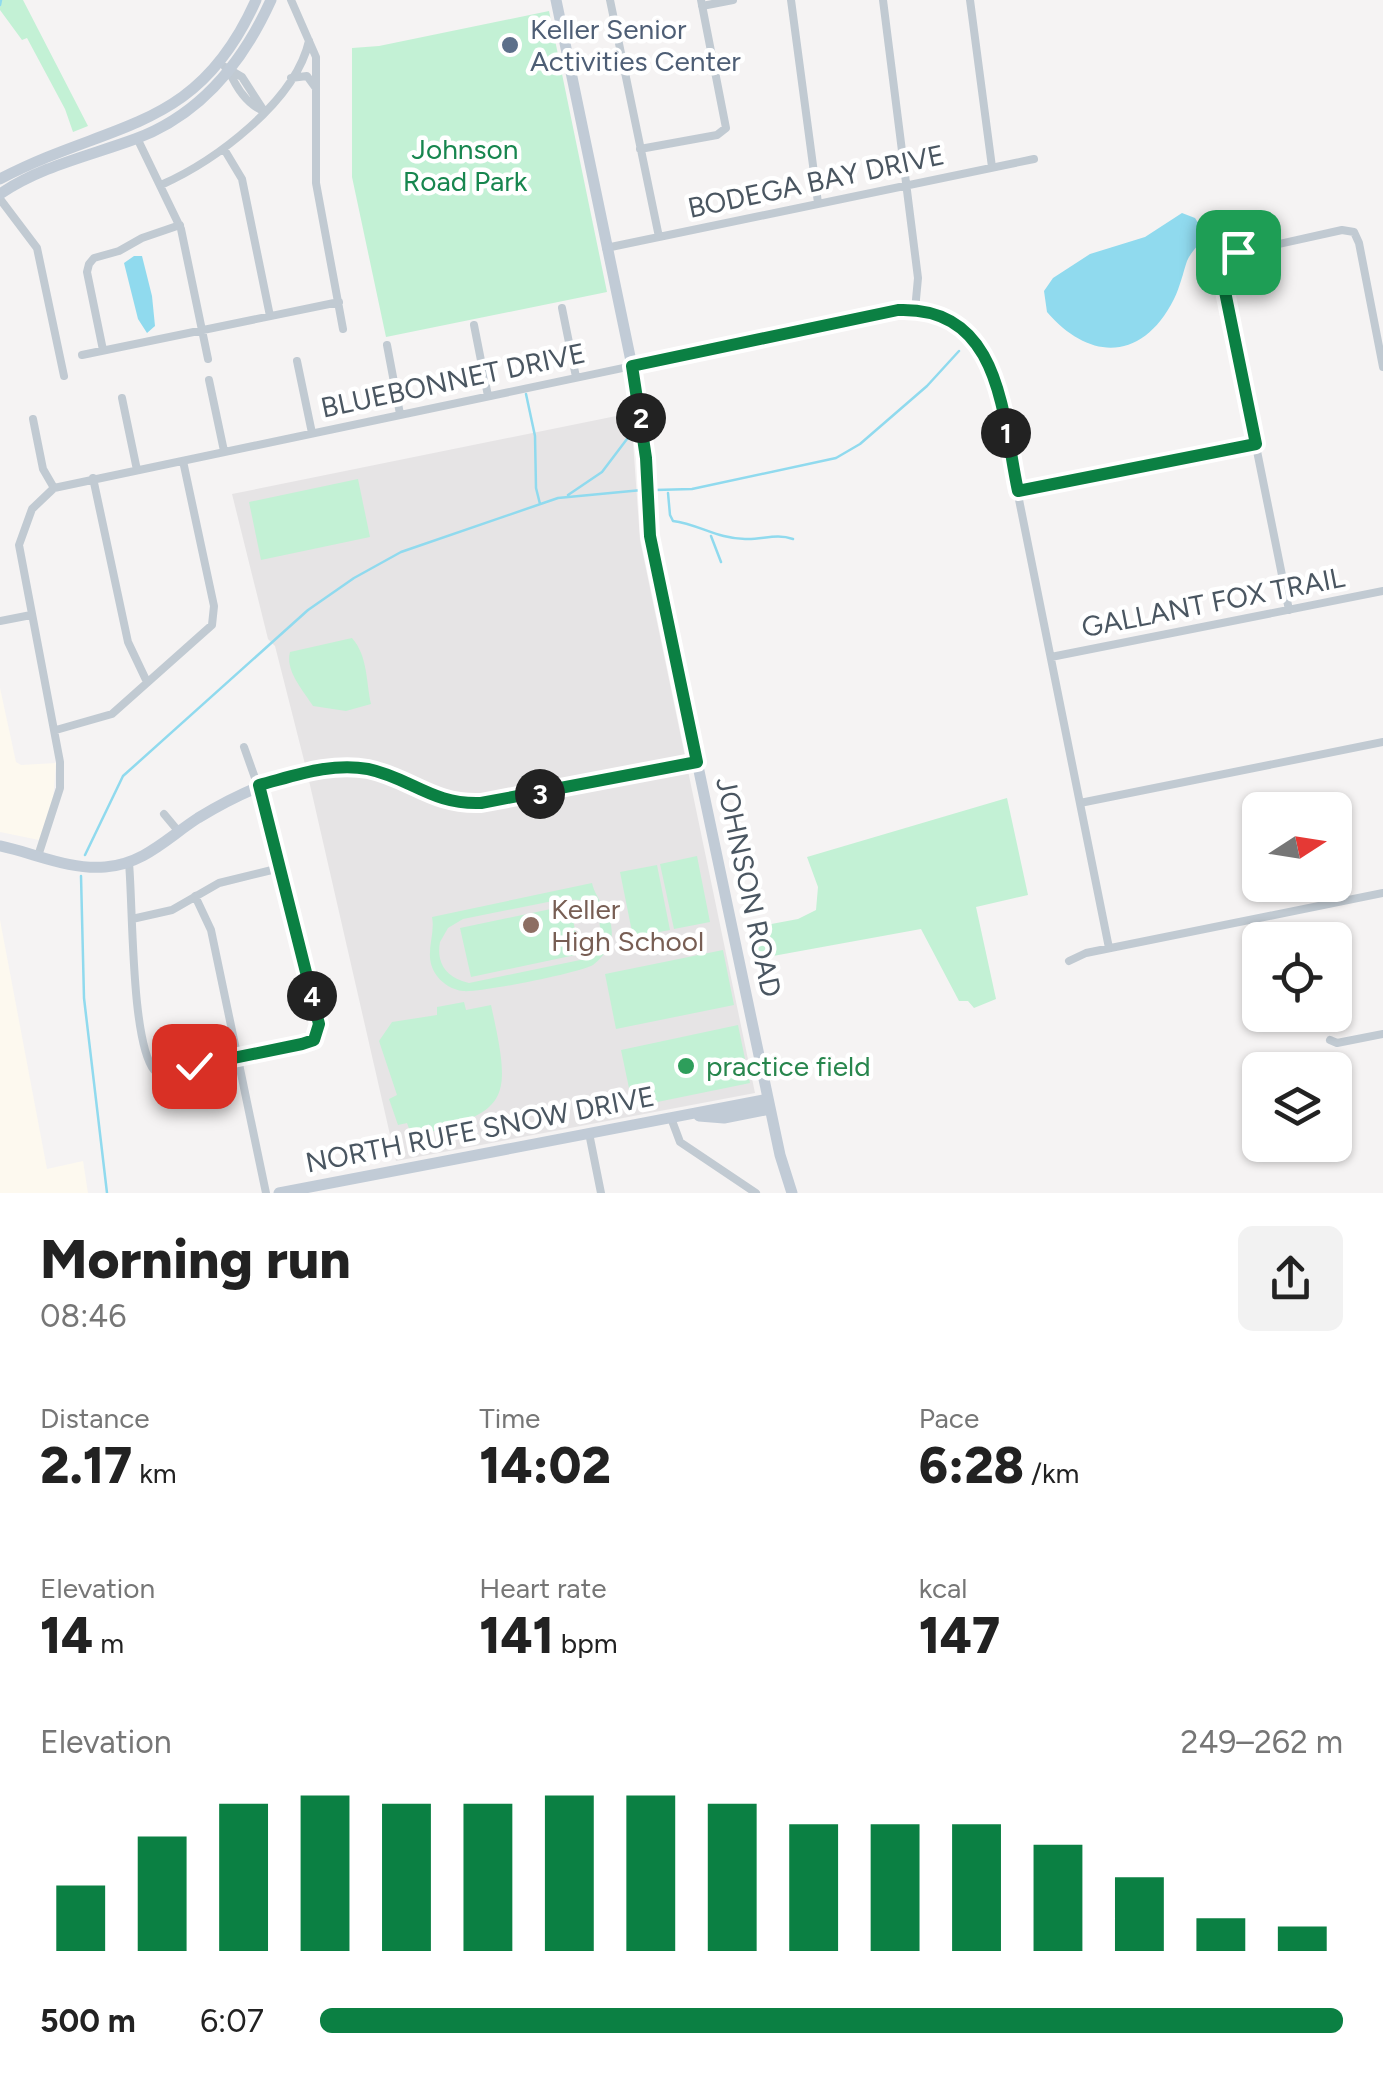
<!DOCTYPE html>
<meta charset="utf-8">
<style>
body{margin:0;font-family:Figtree,sans-serif;background:#f2f2f2;color:#222;height:100vh;display:flex;flex-direction:column;font-size:38px;white-space:nowrap}
*{box-sizing:border-box;margin:0}
p{font-size:32px;color:#767676}
.icon{flex:none;width:55px;height:55px;fill:none;stroke:currentColor;stroke-width:2;stroke-linecap:round;stroke-linejoin:round}
.map{position:relative;height:1193px;overflow:hidden}
.details{display:flex;flex-direction:column;background:#fff;flex:1}
.details>*{flex:none}
.needle{width:65px;rotate:78deg}
.controls{position:absolute;left:1242px;top:792px;display:grid;gap:20px}
.controls a{display:grid;place-items:center;width:110px;height:110px;border-radius:15px;background:#fff;box-shadow:0 2px 8px #0004;font-size:50px}
.pin{position:absolute;display:grid;place-items:center;width:85px;height:85px;color:#fff;margin:-42px;border-radius:20px;box-shadow:0 5px 15px #0006}
.km{position:absolute;width:50px;height:50px;margin:-25px;border-radius:50%;background:#222;color:#fff;font-size:28px;line-height:50px;text-align:center}
.round{display:grid;place-items:center;flex:none;width:105px;height:105px;border-radius:15px;background:#f2f2f2}
.head{display:flex;align-items:center;justify-content:space-between;height:170px;padding:0 40px}
h1{font-size:55px;font-weight:800;line-height:75px}
.stats{display:grid;grid-template-columns:repeat(3,1fr);gap:15px;height:170px;padding:10px 40px}
.stats div{display:grid;align-content:center}
.stats b{font-size:50px;font-weight:800}
.stats small{font-size:28px;font-weight:400}
.stats p{font-size:28px}
.chart{height:280px;padding:20px 40px}
.chart p{display:flex;justify-content:space-between}
.chart svg{width:100%;height:180px;margin-top:10px;stroke:#0b8043;stroke-width:6}
ul{padding:0 40px;list-style:none;font-size:32px}
li{display:grid;grid-template-columns:160px 120px 1fr;align-items:center;height:75px}
li i{height:25px;border-radius:12px;background:#0b8043}
.map>svg:first-child{display:block}
.commercial{fill:#fdf9ef}
.education{fill:#e6e4e5}
.green{fill:#c3f1d5;fill-rule:evenodd}
.water{fill:#90daee}
.lines{fill:none;stroke-linecap:round;stroke-linejoin:round}
.stream{stroke:#90daee;stroke-width:2.5}
.street{stroke:#c1cad2;stroke-width:8}
.secondary{stroke:#c1cbd6;stroke-width:11}
.route-casing{stroke:#fff;stroke-width:20}
.route{stroke:#0b8043;stroke-width:12}
.service-dot{fill:#5c6f8a;stroke:#fff;stroke-width:4}
.education-dot{fill:#8d6e63;stroke:#fff;stroke-width:4}
.leisure-dot{fill:#2e9e5b;stroke:#fff;stroke-width:4}
.labels{text-anchor:middle;stroke-width:9;stroke-linejoin:round;paint-order:stroke}
.service-label{font-size:28px;fill:#4e5e75;stroke:#fff;text-anchor:start}
.park-label{font-size:28px;fill:#17864f;stroke:#fff}
.street-label{font-size:28px;fill:#4a5661;stroke:#fff}
.education-label{font-size:28px;fill:#785e54;stroke:#fff;text-anchor:start}
.leisure-label{font-size:28px;fill:#27864d;stroke:#fff;text-anchor:start}
</style>
<div class="map">
<svg width="1383" height="1193" viewBox="0 0 1383 1193">
<rect width="100%" height="100%" fill="#f5f3f3"/>
<!-- commercial -->
<path class="commercial" d="M0,688L16,762L21,765L56,763L53,800L39,840L0,832Z
M0,920L47,1169L83,1161L88,1193H0Z"/>
<!-- education -->
<path class="education" d="M631,413L640,540L755,1093L396,1161L307,772L275,646L268,639L232,494Z"/>
<!-- green -->
<path class="green" d="M0,0H23L88,126L73,132L65,109L27,38L22,40L0,10Z
M549,11L607,292L386,337L352,177V48L379,46Z
M358,479L370,537L261,560L249,502Z
M352,638C368,656 366,682 371,704L346,711L313,706C303,690 285,671 290,652Z
M1007,798L1028,895L976,907L996,999L974,1008L968,1001H959L921,929L756,959L750,928L798,919L816,910L818,887L807,857Z
M697,856L710,922L674,929L660,864Z
M657,865L670,930L633,937L620,872Z
M592,883C597,904 616,916 611,940C608,950 601,959 593,965C579,973 479,993 463,991C453,990 443,984 437,976C422,956 436,937 432,917ZM563,899L580,900L599,916L601,940L585,959L469,983C447,978 436,964 440,942L448,928L463,919Z
M570,905L580,954L471,977L460,928Z
M723,950L734,1005L616,1029L605,974Z
M464,1002L466,1010L491,1005C513,1104 509,1111 412,1137L407,1123L398,1125L389,1099L397,1095L379,1041L392,1022L437,1015V1007Z
M738,1025L750,1083L633,1107L621,1050Z"/>
<!-- water -->
<path class="water" d="M1182,213L1195,218L1201,227C1205,244 1193,247 1187,261C1183,273 1180,287 1174,299C1143,361 1090,362 1047,312L1044,291L1053,278L1090,254L1145,237Z
M134,256H142L152,296L155,326L147,333L138,319L124,263Z"/>
<g class="lines">
<!-- stream -->
<path class="stream" d="M0,5L1,0
M526,394L535,436L536,488L540,504
M655,490L692,489L836,458L860,444L927,386L959,351
M668,493L670,515L673,521C698,524 718,539 745,539C762,540 776,533 793,539
M568,495L602,472L630,435
M711,536L721,562
M85,855L123,776L308,610L354,578L401,552L558,498L642,490
M81,876L84,998L107,1193"/>
<!-- street -->
<path class="street" d="M291,0L316,57V183L343,329
M610,0L659,237
M791,0L818,203
M883,0L918,278L915,310
M970,0L992,167
M702,6L733,0
M225,67L242,77L264,111
M229,71C236,87 247,105 264,111
M291,78L307,76L315,87
M137,138L181,229L208,359
M224,149L242,179L270,316
M640,149L717,135L726,128L701,0
M161,185C215,161 295,102 309,41
M0,199L37,248L64,376
M606,248L1034,159
M562,308L576,377
M474,325L488,396
M387,345L400,414
M103,350L87,272L89,264L94,258L119,251L142,238L180,225
M82,355L339,302
M297,361L312,433
M209,380L224,451
M122,398L137,470
M33,419L43,469L54,488
M93,478L128,642L147,682
M1018,491L1256,444
M1289,610L1221,272L1225,256L1342,230L1354,232L1359,243L1383,367
M0,621L31,615
M1051,657L1383,591
M56,730L112,714L212,625L214,606L183,461
M1080,803L1383,742
M164,814L179,832
M38,856L60,788V762L19,545L32,509L54,488L898,310C947,309 979,336 995,380L1109,948
M129,863C133,906 131,1041 154,1070L164,1072L309,1042L317,1036L319,1024L270,820L244,747
M195,896L211,930L266,1193
M132,919L172,910L219,883L280,868
M1069,961L1086,953L1383,893
M1330,1040L1337,1043L1383,1034
M671,1118L680,1142L756,1193
M589,1133L601,1193"/>
<!-- secondary -->
<path class="secondary" d="M556,0L632,366L645,443L650,535L660,586L780,1155L792,1193
M0,179C112,120 197,133 256,0
M0,194C41,166 89,156 135,139C200,115 243,62 271,0
M0,846C34,853 69,870 105,867C144,864 167,838 198,818C239,793 284,772 333,768C382,763 416,799 463,803C496,806 530,796 562,789C607,780 652,771 697,762
M699,1116L724,1118L770,1109
M279,1193L768,1099"/>
</g>
<g class="lines">
<defs>
<path id="route" d="M194,1066L302,1044L314,1040L319,1024L259,785C294,776 331,762 368,769C411,778 432,805 481,803L697,762L650,536L646,458L632,366L898,310C1002,306 1002,416 1018,491L1256,444L1221,272L1224,256L1238,252"/>
</defs>
<!-- route casing -->
<use href="#route" class="route-casing"/>
<!-- route -->
<use href="#route" class="route"/>
</g>
<!-- markers -->
<circle class="service-dot" cx="510" cy="45" r="10"/>
<circle class="education-dot" cx="531" cy="925" r="10"/>
<circle class="leisure-dot" cx="686" cy="1066" r="10"/>
<g class="labels">
<!-- service labels -->
<g class="service-label">
<text x="530" y="39">Keller Senior<tspan x="530" dy="32">Activities Center</tspan></text>
</g>
<!-- park labels -->
<g class="park-label">
<text x="465" y="159">Johnson<tspan x="465" dy="32">Road Park</tspan></text>
</g>
<!-- street labels -->
<g class="street-label">
<text transform="translate(816 181) rotate(-12)" y="10">BODEGA BAY DRIVE</text>
<text transform="translate(453 380) rotate(-12)" y="10">BLUEBONNET DRIVE</text>
<text transform="translate(1213 602) rotate(-11)" y="10">GALLANT FOX TRAIL</text>
<text transform="translate(749 887) rotate(78)" y="10">JOHNSON ROAD</text>
<text transform="translate(480 1129) rotate(-11)" y="10">NORTH RUFE SNOW DRIVE</text>
</g>
<!-- education labels -->
<g class="education-label">
<text x="551" y="919">Keller<tspan x="551" dy="32">High School</tspan></text>
</g>
<!-- leisure labels -->
<g class="leisure-label">
<text x="706" y="1076">practice field</text>
</g>
</g>
</svg>
<div class="controls">
<a><svg class="needle" viewBox="-14 -14 28 28"><path d="M0-13l5 13h-10z" fill="#e53935"/><path d="M0 13l5-13h-10z" fill="#767676"/></svg></a>
<a><svg class="icon" aria-label="locate" viewBox="0 0 24 24"><circle cx="12" cy="12" r="6"/><path d="M12 2v4M12 18v4M2 12h4M18 12h4"/></svg></a>
<a><svg class="icon" aria-label="layers" viewBox="0 0 24 24"><path d="M12 4l9 5-9 5-9-5zM3 14l9 5 9-5"/></svg></a>
</div>
<div class="pin" style="left:1238px;top:252px;background:#1e9e55"><svg class="icon" aria-label="arrive" viewBox="0 0 24 24"><path d="M6 21V4h12l-3 4 3 4H6"/></svg></div>
<div class="pin" style="left:194px;top:1066px;background:#d93025"><svg class="icon" aria-label="check" viewBox="0 0 24 24"><path d="M5 12l5 5 9-10"/></svg></div>
<b class="km" style="left:1006px;top:433px">1</b>
<b class="km" style="left:641px;top:418px">2</b>
<b class="km" style="left:540px;top:794px">3</b>
<b class="km" style="left:312px;top:996px">4</b>
</div>
<section class="details">
<div class="head"><div><h1>Morning run</h1><p>08:46</p></div><a class="round"><svg class="icon" aria-label="share" viewBox="0 0 24 24"><path d="M12 15V3M7 8l5-5 5 5M5 13v7h14v-7"/></svg></a></div>
<div class="stats">
<div><p>Distance</p><b>2.17<small> km</small></b></div>
<div><p>Time</p><b>14:02</b></div>
<div><p>Pace</p><b>6:28<small> /km</small></b></div>
</div>
<div class="stats">
<div><p>Elevation</p><b>14<small> m</small></b></div>
<div><p>Heart rate</p><b>141<small> bpm</small></b></div>
<div><p>kcal</p><b>147</b></div>
</div>
<div class="chart"><p><span>Elevation</span>249–262 m</p>
<svg viewBox="0 0 160 44" preserveAspectRatio="none"><path d="M5 44V28M15 44V16M25 44V8M35 44V6M45 44V8M55 44V8M65 44V6M75 44V6M85 44V8M95 44V13M105 44V13M115 44V13M125 44V18M135 44V26M145 44V36M155 44V38"/></svg>
</div>
<ul>
<li><b>500 m</b>6:07<i style="width:100%"></i></li>
</ul>
</section>
